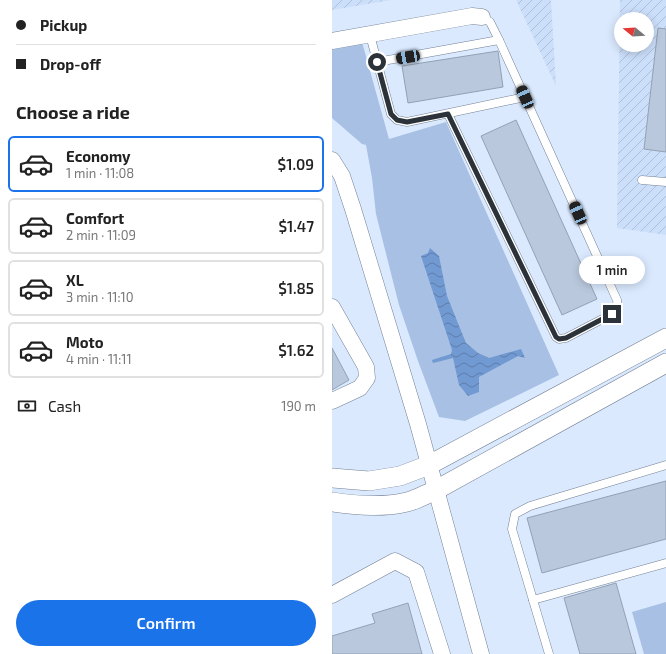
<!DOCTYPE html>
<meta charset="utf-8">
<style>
body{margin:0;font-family:"Exo 2",sans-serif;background:#f6f6f6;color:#222;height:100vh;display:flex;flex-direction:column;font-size:15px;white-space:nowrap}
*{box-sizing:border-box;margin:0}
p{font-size:13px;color:#767676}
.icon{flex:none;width:22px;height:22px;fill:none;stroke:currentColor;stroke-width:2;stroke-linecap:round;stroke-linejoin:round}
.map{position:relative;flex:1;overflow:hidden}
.details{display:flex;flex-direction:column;background:#fff;width:332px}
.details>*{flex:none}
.guide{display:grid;align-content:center;height:88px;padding:0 16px;background:#fff}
.needle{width:26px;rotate:288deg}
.fabs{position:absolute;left:282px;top:12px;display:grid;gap:8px}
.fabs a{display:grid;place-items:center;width:40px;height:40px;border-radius:50%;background:#fff;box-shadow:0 2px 10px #0003;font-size:20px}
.end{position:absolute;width:18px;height:18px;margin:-9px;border:5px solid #2c323a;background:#fff;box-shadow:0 0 0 2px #fff}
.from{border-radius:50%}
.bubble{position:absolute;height:28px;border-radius:14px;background:#fff;box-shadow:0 2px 10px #0003;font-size:13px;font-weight:600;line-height:28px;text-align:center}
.car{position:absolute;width:12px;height:24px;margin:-12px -6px;border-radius:5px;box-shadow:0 0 3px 1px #0007;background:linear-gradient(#222 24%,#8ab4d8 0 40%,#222 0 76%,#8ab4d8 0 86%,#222 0)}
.guide b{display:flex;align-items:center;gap:14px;height:38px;font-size:15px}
.guide b+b{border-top:1px solid #e0e0e0}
.guide i{width:10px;height:10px;background:#222}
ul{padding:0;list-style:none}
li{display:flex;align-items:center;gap:12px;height:56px;margin:0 8px 6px;padding:0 8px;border:2px solid #e0e0e0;border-radius:6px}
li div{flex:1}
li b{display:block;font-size:15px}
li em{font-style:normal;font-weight:600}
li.active{border-color:#1a73e8}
li>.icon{width:36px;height:36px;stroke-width:1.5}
h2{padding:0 16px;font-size:18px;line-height:48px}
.pay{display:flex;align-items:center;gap:10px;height:44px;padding:0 16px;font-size:15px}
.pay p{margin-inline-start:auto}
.cta{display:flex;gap:8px;margin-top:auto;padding:8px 16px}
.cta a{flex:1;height:46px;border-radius:24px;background:#1a73e8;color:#fff;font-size:16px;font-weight:600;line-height:46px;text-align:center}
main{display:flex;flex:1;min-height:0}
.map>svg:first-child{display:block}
</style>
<main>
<section class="details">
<div class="guide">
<b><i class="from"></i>Pickup</b>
<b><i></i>Drop-off</b>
</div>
<h2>Choose a ride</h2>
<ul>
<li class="active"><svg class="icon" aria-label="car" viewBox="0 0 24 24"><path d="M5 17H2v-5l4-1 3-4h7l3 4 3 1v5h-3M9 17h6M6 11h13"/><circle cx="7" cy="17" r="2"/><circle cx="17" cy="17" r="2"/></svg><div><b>Economy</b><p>1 min · 11:08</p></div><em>$1.09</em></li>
<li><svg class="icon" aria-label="car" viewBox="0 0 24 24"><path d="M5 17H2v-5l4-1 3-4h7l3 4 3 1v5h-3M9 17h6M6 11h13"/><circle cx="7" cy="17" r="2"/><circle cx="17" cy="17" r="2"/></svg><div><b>Comfort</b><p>2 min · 11:09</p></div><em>$1.47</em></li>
<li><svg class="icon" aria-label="car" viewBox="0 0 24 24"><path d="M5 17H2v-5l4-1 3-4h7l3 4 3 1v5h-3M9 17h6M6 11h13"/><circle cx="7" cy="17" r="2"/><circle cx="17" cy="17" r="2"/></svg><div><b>XL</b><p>3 min · 11:10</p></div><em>$1.85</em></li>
<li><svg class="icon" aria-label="car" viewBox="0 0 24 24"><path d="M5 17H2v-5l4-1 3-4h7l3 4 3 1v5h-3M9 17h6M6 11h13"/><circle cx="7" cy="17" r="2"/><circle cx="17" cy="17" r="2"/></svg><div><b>Moto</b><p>4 min · 11:11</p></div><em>$1.62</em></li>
</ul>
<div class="pay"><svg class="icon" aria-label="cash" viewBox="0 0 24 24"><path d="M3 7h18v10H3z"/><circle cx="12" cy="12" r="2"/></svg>Cash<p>190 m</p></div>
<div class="cta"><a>Confirm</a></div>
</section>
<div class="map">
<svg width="334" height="654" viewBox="0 0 334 654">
<defs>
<pattern id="industrial-furrows" width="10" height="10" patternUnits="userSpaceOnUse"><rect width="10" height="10" fill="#cbdefa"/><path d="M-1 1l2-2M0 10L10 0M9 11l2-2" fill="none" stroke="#aebfd7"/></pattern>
<pattern id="water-waves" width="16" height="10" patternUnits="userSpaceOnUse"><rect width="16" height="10" fill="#7199d2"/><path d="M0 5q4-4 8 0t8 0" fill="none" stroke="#5d7dab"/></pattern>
</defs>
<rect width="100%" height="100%" fill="#dae9fe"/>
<g fill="url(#industrial-furrows)" fill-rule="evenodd">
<path d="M0,0h59l-59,10z"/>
<path d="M184,0h35l5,86z"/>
<path d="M288,0h46v235l-49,-7zM289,19h26v26h-26z"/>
</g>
<g fill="#a7c0e4">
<path d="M30,42l27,97 57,-17 113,253 -94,46 -26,-4 -21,-56 -19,-56 -23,-91 -4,-36 -6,-33 -4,-1 -30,-26v-69z"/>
<path d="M334,602v52h-22l-12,-42z"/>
</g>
<path fill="url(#water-waves)" d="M98,248l9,8 8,40 19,47 12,10 11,5 32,-9 4,9 -7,-2 -39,21v15l-11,4 -9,-11 -6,-27 -20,5 -1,-3 19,-6 1,-4 -31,-94 7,-3z"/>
<g fill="#bac8dd" stroke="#93a1b4">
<path d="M326,28l8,1v123l-22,-3z"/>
<path d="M166,51l5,36 -95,16 -6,-37z"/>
<path d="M184,120l81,179 -35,16 -81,-179z"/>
<path d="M0,348l17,32 -17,10z"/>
<path d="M334,481v58l-124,34 -15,-55z"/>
<path d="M284,583l20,71h-56l-16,-56z"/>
<path d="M76,603l14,51h-90v-18l43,-13 -3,-9z"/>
</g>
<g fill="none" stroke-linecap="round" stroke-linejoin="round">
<g stroke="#748194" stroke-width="9">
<g id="service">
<path d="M38,35l21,79 6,6 10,2 118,-25"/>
<path d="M45,62l122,-22"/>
<path d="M116,114l108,223 3,2 7,-1 46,-24 6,-5 -1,-9 -118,-260 -9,-18 -8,-5"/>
<path d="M310,180l24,2"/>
<path d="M201,600l133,-37"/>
<path d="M217,654l-37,-125 3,-15 15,-8 136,-41"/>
</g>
</g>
<g stroke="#748194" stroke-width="17">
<g id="minor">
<path d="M0,41l140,-25 10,1"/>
<path d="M0,160l10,16 11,33 65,215 63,230"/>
<path d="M0,307l34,60 1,11 -7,10 -28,13"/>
<path d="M0,595l63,-34 21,11 26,82"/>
</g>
</g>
<g stroke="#748194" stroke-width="20">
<g id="tertiary">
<path d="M0,478l37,3 31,-5 29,-11 237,-127"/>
<path d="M0,502c25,4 50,6 75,0 9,-2 19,-8 29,-12l230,-127"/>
</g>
</g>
<use href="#service" stroke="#fff" stroke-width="8"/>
<use href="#minor" stroke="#fff" stroke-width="16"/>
<use href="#tertiary" stroke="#fff" stroke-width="19"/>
</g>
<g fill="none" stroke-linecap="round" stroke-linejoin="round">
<path stroke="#2c323a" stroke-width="5" d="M45,62l14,52 6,6 10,2 41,-8 108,223 3,2 7,-1 46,-24"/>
</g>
</svg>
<div class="fabs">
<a><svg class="needle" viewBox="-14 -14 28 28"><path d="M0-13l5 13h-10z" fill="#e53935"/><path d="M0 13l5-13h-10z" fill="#767676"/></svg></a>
</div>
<i class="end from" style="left:45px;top:62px"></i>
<i class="end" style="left:280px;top:314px"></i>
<div class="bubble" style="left:247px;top:256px;width:66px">1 min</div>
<i class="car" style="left:76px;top:57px;rotate:260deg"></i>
<i class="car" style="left:193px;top:97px;rotate:336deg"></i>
<i class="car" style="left:246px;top:213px;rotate:336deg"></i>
</div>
</main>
